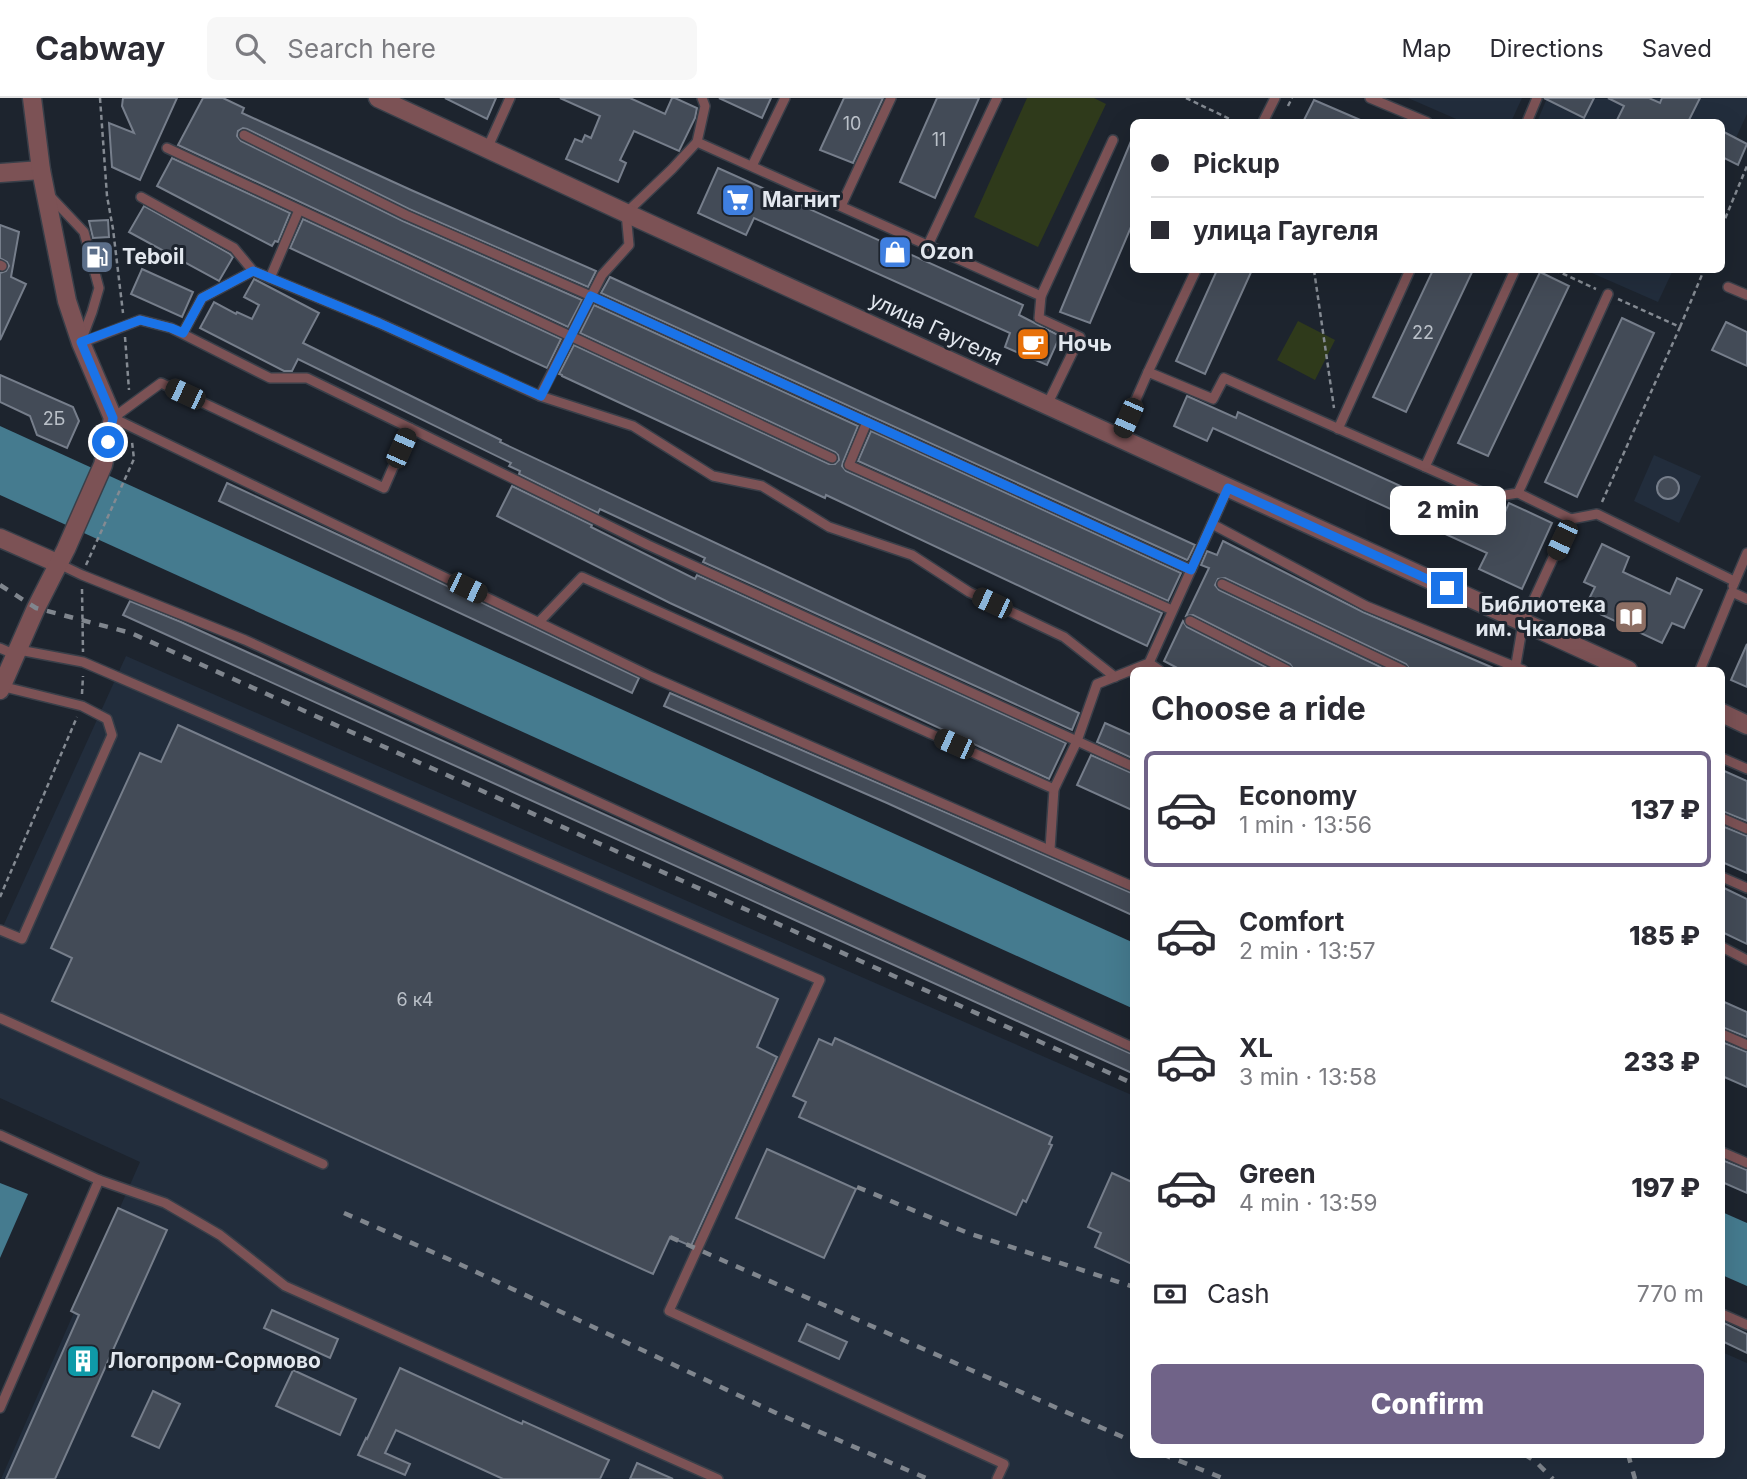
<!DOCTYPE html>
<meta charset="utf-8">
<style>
body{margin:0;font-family:Inter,sans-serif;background:#f7f7f7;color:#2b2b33;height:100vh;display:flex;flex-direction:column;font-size:26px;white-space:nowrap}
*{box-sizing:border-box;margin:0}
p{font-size:23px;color:#7c7c81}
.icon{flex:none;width:38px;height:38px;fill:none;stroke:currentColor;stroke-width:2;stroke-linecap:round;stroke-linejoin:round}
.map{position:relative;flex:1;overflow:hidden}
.drawer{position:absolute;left:1130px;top:569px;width:595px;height:791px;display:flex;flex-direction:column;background:#fff;border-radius:10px;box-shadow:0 7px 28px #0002}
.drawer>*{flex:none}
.banner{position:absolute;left:1130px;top:21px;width:595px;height:154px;border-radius:10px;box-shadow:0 7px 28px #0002;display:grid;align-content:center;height:154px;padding:0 21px;background:#fff}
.end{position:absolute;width:32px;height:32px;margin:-16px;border:9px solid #1a73e8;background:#fff;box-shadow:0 0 0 4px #fff}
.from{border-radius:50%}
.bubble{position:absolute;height:49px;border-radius:10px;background:#fff;box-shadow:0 7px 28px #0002;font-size:23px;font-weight:800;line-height:49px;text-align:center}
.car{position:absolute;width:21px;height:42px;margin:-21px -10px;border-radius:9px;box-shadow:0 0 5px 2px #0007;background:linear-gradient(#222 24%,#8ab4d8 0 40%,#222 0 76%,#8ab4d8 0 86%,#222 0)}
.banner b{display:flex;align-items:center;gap:24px;height:66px;font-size:26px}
.banner b+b{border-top:2px solid #e1e1e2}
.banner i{width:18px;height:18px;background:#2b2b33}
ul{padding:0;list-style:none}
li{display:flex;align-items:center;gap:21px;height:116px;margin:0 14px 10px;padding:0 7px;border:4px solid transparent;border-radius:10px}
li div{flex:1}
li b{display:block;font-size:26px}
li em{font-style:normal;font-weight:800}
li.selected{border-color:#706388}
li>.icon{width:63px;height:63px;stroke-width:1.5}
h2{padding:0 21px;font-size:32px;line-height:84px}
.pay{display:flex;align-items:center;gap:18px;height:77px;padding:0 21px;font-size:26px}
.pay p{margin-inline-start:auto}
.primary-button{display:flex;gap:14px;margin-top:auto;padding:14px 21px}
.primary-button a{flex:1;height:80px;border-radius:10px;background:#706388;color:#fff;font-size:28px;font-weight:800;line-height:80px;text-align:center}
header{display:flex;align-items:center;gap:42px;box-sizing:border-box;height:98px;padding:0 35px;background:#fff;border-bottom:2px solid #e1e1e2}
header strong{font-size:33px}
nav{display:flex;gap:38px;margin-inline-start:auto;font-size:24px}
.search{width:490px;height:63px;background:#f7f7f7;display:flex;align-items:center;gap:18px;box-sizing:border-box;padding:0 24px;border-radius:10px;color:#7c7c81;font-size:26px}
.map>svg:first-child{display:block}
</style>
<header>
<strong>Cabway</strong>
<div class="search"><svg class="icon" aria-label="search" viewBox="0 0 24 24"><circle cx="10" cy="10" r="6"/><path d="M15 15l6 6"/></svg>Search here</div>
<nav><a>Map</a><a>Directions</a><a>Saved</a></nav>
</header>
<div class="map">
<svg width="1747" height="1381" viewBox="0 0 1747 1381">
<rect width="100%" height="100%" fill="#1d242e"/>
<g fill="#222d3c">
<path d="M1408,0h114l-11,24h-48z"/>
<path d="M1547,0h200v16l-25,54v-46h-185z"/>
<path d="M1585,172h88l-15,32z"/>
<path d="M1654,357l47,21 -22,47 -45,-22z"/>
<path d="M126,558l1008,440v358h588v-102l25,11v116h-1746l139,-317 -140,-64v-165z"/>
</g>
<g fill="#2f3a1b">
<path d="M1027,0h67l12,6 -68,143 -64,-30z"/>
<path d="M1298,223l37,19 -20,40 -38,-20z"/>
</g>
<g fill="#457b8f">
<path d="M0,328l1134,517v66l-1134,-514z"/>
<path d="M0,1085l28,11 -28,64z"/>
<path d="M1722,1114l25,11v63l-25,-11z"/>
</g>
<g fill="#434b57" stroke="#767e8b" stroke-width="2">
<path d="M123,0h54l-37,82 -28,-13 -3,-44 25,10 -12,-27z"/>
<path d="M203,0h20l21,10 -2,5 169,77 185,81 -8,16 -179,-78 -162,-80 -4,-1 -5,3 -1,5 4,5 162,80 179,79 -14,27 -390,-182z"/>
<path d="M445,0h51l-9,21z"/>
<path d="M560,0h70l35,16 7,-16h3l22,10 -2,10 -16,33 -45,-20 -14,29 6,3 -8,19 -52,-23 9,-20 7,3 3,-7 6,3 9,-22z"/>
<path d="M719,0h52l-9,20z"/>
<path d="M844,0h39l-30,65 -33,-13z"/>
<path d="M937,0h42l-44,100 -35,-16z"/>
<path d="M1544,0h50l-10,20z"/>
<path d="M1608,0h41l11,5 2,-5h38l-12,24h-72l8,-16z"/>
<path d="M1314,2l51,22h-62z"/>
<path d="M1722,33l25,13 -9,21 -16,-8z"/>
<path d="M1134,36v86l-44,103 -30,-11z"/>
<path d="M172,60l118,55 -12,29 -3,-1 -3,5 -115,-60z"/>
<path d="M718,70l305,137 -4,10 41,21 -13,29 -42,-18 5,-14 -256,-115 -8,17 -48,-22z"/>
<path d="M144,108l86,48 3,3 -14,24 -90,-49z"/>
<path d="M303,121l258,120 -14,29 -257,-120z"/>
<path d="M108,122l1,17 -16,1 -4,-17z"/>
<path d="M0,127l19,7 -8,45 15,7 -26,56v-67l6,-2 3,-5 -2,-4 -7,-4z"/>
<path d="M142,171l51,23 -11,25 -51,-23z"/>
<path d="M1217,172h35l-47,104 -29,-13z"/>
<path d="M1433,172h40l-67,142 -33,-15z"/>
<path d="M1540,174l29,14 -81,170 -30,-13z"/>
<path d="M610,179l585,268 -7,14 -1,1 -586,-267z"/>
<path d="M254,181l65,34 -16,30 198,97 -1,2 579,271 -7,17 -369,-168 2,-4 -105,-49 -2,4 -79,-39 1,-3 -11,-5 2,-3 -213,-104 -6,12h-8l-84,-43 14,-26 22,12 1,-2 15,7 7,-14 -15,-8z"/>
<path d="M594,207l264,121 -15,36 -1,4 4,5 316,142 -15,33 -321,-151 -1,3 -263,-122v-1l-3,-1 15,-29 255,119h6l4,-4 -1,-5 -3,-3 -255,-119z"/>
<path d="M1622,220l32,15 -77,164 -32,-15z"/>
<path d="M1726,224l21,10v34l-35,-16z"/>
<path d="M0,277l73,32 6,14 -12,27 -30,-13 -7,-19 -30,-14z"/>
<path d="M1187,298l49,22 2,-6 259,118 12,-27 43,20 -30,66 -43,-20 8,-16 -274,-125 -6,13 -33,-15z"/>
<path d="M871,333l310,142 -13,28 -310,-140z"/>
<circle cx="1668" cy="390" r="11"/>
<path d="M227,385l187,87 225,108 -7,15 -413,-192z"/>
<path d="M512,388l80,39 -1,2 104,52 2,-4 369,168 -17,36 -379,-176 -173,-87z"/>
<path d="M1223,443l140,71 135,58h-88l-4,-6 -181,-86 -7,1 -3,6 4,5 168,80h-93l-4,-6 -97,-49 -7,1 23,-48 -8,-3 6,-14 10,4z"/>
<path d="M1602,446l27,13 -6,15 47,22 7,-16 25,12 -18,38 -12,-5 -10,20 -77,-36 10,-20 -11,-5z"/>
<path d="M130,503l51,21 953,433v19l-1011,-459z"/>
<path d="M1183,523l4,6 85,43h-91l-17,-9z"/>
<path d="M1747,546v43l-16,-7z"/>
<path d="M670,595l464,201v22l-247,-113 -223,-97z"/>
<path d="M1105,625l29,13v23l-37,-17z"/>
<path d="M178,627l600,274 -21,48 20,10 -86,189 -21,-9 -17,37 -601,-273 20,-43 -21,-10 89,-195 21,9z"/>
<path d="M1091,657l43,19v37l-57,-26z"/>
<path d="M1722,672l25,11v40l-25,-10z"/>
<path d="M1722,728l25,10v37l-25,-11z"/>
<path d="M1722,789l25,12v45l-25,-12z"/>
<path d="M1722,903l25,11v25l-25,-10z"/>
<path d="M835,940l217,99 -3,7 3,1 -26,57 -3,-2 -7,15 -217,-98 7,-15 -13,-6 26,-57 13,6z"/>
<path d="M1722,944l25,10v35l-25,-11z"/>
<path d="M767,1051l89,40 -32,69 -88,-40z"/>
<path d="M1722,1062l25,10v23l-25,-11z"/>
<path d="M1112,1075l22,10v82l-39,-18 6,-14 -13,-6z"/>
<path d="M118,1110l49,22 -112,249h-49l73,-164 -8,-4z"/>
<path d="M272,1212l66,29 -8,19 -66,-30z"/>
<path d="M1722,1224l25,12v19l-25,-12z"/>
<path d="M807,1226l40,18 -8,17 -40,-18z"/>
<path d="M400,1270l122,56 1,-3 86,39 -9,19h-97l-107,-49 -11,23 25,11 -5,11 -47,-20 8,-17 1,1z"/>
<path d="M293,1272l63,29 -16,36 -64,-29z"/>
<path d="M153,1293l27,13 -21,44 -27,-12z"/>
<path d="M637,1365l36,16h-43z"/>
</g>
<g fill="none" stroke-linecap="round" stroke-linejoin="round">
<g stroke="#393f49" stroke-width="12">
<g id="service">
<path d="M702,0l3,8 -8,36 -25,27 -46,44 3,32 -27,30 -62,121 93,30 80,50 49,10 67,41 83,28 57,37 95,45 51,40"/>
<path d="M1370,0l57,24"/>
<path d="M1263,24l12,-24"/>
<path d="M1527,24l10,-24"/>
<path d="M244,37l162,80 185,81 600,274"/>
<path d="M697,44l344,154 -2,22 41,19 -33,68"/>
<path d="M167,50l665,310"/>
<path d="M487,51l23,-51"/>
<path d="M752,68l33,-68"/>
<path d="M49,97l35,37 15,56 -7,24 -11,29"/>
<path d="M141,99l93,51 19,23"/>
<path d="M841,108l50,-108"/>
<path d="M928,147l69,-147"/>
<path d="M0,167l2,1"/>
<path d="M270,180l29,-68"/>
<path d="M1728,189l19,8"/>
<path d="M1041,198l72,-156"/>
<path d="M183,235l19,-35 51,-27 126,52 161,73"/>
<path d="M81,245l59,-23 31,8 99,50h37l103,50 -26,60 -223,-105 -48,35 539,259 482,210"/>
<path d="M1148,274l48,-102"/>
<path d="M867,324l-18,43 323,145"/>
<path d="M410,330l238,117 486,222"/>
<path d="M1338,331l72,-159"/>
<path d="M1119,340l29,-66 65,27 11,-21 269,119 25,-4 53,26"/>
<path d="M1425,369l90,-197"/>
<path d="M1518,395l90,-199"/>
<path d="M1212,426l154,82 157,64"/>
<path d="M57,465l25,12 163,65 889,408"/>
<path d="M1222,486l181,86"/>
<path d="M1733,488l14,-33"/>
<path d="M1190,523l97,49"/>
<path d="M539,524l43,-45 472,212 -4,60"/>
<path d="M0,550l16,7"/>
<path d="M19,552l64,12 737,318 -151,331 335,153 -7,15"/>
<path d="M1149,565l10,7"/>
<path d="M1515,572l8,-47 48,-104 26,-5 137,67"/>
<path d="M1700,572l32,-78 15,7"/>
<path d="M1722,660l25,11"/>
<path d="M1054,691l23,-48 20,-57 52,-21 79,-175"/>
<path d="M1722,720l25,11"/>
<path d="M1722,779l25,11"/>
<path d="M0,832l22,9 90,-204 -5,-16 -25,-13 -81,-20"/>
<path d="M1722,849l25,13"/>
<path d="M0,920l323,146"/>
<path d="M1722,936l25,11"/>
<path d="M0,1037l99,45 -99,228"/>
<path d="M1722,1054l25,11"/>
<path d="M99,1082l66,23 55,32 65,51 433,193"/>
<path d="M1722,1216l25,11"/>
</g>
</g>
<g stroke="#393f49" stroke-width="21">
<g id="minor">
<path d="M378,0l248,115 1002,457"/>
<path d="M0,440l57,25"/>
<path d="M1722,615l25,12"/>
</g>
</g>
<g stroke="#393f49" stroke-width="21">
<g id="tertiary">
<path d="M0,75l41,-3"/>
<path d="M0,592l36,-82 30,-59 37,-84 10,-47 -32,-75 -14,-42 -26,-131 -9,-72"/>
</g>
</g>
<g stroke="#848a92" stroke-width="2.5" stroke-dasharray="5 3.5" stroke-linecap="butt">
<path d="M100,0l7,98 6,33 10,84"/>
<path d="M1186,0l50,24"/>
<path d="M1288,8l4,-8"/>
<path d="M1722,128l25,-60"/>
<path d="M1314,172l20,138"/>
<path d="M1555,172l41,19"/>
<path d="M1680,229l24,-57"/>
<path d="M125,239l4,53"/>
<path d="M1602,404l78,-175 -62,-28"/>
<path d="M86,467l48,-106 -2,-17"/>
<path d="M82,491l1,63"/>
<path d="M82,596l1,-18"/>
<path d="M0,799l77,-180"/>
</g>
<use href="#service" stroke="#7c5255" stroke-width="9"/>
<use href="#minor" stroke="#7c5255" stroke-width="18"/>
<use href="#tertiary" stroke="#7c5255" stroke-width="18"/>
<g stroke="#80868e" stroke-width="4.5" stroke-dasharray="9 9" stroke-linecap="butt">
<path d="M0,487l36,23 95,25 1003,451"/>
<path d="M857,1089l111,46 166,54"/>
<path d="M344,1115l111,49 319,150 154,67"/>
<path d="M670,1139l464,205"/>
<path d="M1162,1356l63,25"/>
<path d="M1524,1356l12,8 17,17"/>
<path d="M1628,1356l7,25"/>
</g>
</g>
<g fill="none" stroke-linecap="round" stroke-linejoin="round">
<path stroke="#1a73e8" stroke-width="9" d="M108,344l5,-24 -32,-76 59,-22 31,8 12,5 19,-35 51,-27 126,52 162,73 50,-100 600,274 37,-82 219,100"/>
</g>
<defs>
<g id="supermarket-square" transform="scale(1.75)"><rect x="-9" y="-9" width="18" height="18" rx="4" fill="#3f7fe0" stroke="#1d242e"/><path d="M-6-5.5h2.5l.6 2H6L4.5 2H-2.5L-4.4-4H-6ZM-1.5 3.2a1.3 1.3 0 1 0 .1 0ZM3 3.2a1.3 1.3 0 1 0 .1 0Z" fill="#fff"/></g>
<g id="shop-square" transform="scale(1.75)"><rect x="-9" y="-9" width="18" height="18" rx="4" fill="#3f7fe0" stroke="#1d242e"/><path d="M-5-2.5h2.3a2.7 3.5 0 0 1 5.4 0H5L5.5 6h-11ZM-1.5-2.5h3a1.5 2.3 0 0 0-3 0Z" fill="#fff"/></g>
<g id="fuel-square" transform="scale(1.75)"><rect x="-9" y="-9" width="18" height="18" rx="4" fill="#5c6f8a" stroke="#1d242e"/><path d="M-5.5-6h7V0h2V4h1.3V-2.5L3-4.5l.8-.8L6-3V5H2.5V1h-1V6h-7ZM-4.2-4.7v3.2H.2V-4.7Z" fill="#fff"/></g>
<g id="cafe-square" transform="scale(1.75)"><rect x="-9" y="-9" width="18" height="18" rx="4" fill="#e8710a" stroke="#1d242e"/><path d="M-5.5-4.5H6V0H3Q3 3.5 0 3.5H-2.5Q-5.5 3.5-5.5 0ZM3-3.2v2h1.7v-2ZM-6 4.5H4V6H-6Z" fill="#fff"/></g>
<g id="library-square" transform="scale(1.75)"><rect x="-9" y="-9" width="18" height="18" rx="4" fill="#8d6e63" stroke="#1d242e"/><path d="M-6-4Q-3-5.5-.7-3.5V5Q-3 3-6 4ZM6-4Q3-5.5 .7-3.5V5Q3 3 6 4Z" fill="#fff"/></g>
<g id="building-square" transform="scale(1.75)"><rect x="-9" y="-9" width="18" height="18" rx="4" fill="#0f9aa8" stroke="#1d242e"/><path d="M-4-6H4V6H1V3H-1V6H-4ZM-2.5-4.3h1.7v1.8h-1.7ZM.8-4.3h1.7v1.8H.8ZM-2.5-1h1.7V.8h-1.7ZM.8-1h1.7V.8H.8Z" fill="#fff"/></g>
</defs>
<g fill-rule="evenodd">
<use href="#supermarket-square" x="738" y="102"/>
<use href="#shop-square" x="895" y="154"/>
<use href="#fuel-square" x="97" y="159"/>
<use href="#cafe-square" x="1033" y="246"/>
<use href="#library-square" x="1631" y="519"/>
<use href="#building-square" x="83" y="1263"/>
</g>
<g text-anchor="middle" stroke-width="6" stroke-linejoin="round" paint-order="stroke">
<g font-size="18" fill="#bac0c8">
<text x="852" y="32">10</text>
<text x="939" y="48">11</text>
<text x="1423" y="241">22</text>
<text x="54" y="327">2Б</text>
<text x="415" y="908">6 к4</text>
</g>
<g font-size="21" font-weight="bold" fill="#e2e7ee" stroke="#1d242e" text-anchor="start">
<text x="762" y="109">Магнит</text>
<text x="920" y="161">Ozon</text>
<text x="122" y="166">Teboil</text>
<text x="1058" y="253">Ночь</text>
<text x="1606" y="514" text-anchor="end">Библиотека<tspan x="1606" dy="24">им. Чкалова</tspan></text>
<text x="108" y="1270">Логопром-Сормово</text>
</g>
<g font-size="21" fill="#e2e7ee" stroke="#1d242e">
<text transform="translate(936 231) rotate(25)" y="7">улица Гаугеля</text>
</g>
</g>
</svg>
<i class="end from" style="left:108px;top:344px"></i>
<i class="end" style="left:1447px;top:490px"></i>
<div class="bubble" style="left:1390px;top:388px;width:116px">2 min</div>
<i class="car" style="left:185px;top:296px;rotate:295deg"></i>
<i class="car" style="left:1128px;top:320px;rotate:204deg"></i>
<i class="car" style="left:401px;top:350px;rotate:24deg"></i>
<i class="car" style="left:1562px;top:442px;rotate:205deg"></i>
<i class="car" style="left:467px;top:490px;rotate:116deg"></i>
<i class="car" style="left:992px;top:505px;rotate:295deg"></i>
<i class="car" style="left:954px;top:646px;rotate:294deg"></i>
<div class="banner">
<b><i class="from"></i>Pickup</b>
<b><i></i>улица Гаугеля</b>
</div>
<section class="drawer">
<h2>Choose a ride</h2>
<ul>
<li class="selected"><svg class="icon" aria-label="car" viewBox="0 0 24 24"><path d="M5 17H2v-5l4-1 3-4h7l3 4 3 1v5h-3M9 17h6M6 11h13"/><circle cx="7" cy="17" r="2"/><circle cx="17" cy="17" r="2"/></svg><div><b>Economy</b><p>1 min · 13:56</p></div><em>137 ₽</em></li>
<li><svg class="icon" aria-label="car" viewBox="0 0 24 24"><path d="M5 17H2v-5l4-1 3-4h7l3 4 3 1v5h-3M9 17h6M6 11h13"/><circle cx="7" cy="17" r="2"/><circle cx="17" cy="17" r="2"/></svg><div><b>Comfort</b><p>2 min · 13:57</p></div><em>185 ₽</em></li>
<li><svg class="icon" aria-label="car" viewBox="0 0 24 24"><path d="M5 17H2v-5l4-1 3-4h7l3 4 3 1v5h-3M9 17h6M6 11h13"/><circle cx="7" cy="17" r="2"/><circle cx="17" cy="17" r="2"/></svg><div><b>XL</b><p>3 min · 13:58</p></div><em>233 ₽</em></li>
<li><svg class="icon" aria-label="car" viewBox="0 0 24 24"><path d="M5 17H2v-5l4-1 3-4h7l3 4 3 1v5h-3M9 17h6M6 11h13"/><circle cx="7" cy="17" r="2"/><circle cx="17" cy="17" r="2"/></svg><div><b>Green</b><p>4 min · 13:59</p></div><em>197 ₽</em></li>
</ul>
<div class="pay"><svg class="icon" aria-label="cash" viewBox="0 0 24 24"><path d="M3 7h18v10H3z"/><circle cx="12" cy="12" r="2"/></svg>Cash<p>770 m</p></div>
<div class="primary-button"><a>Confirm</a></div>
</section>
</div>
